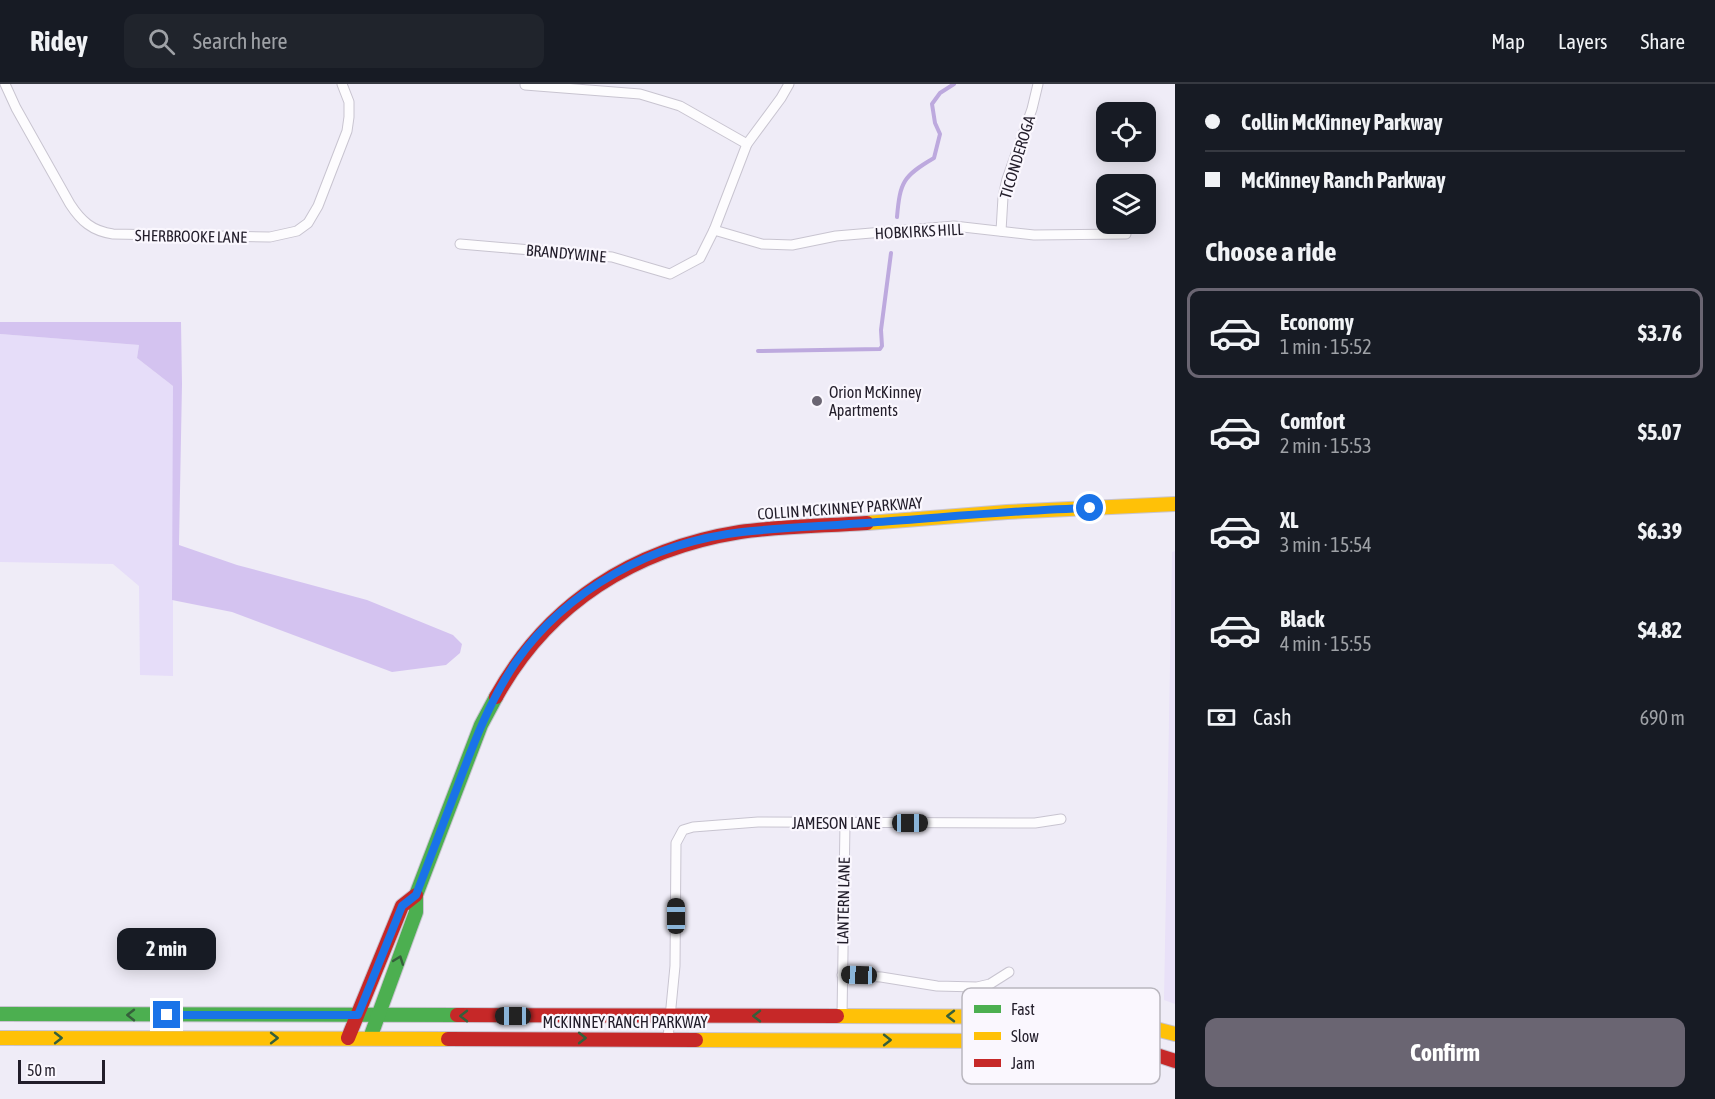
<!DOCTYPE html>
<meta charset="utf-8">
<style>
body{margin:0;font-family:"Asap Condensed",sans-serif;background:#20242c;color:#f1f3f6;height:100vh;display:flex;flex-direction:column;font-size:22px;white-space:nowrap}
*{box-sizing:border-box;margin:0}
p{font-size:20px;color:#9ea1a6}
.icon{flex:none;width:33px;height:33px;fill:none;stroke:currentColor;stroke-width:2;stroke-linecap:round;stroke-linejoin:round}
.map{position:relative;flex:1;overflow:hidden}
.drawer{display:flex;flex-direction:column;background:#171b24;width:540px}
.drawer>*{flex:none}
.top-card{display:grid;align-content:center;height:132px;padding:0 30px;background:#171b24}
.fabs{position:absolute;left:1096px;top:18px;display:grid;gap:12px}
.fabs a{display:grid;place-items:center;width:60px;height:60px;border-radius:12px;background:#171b24;box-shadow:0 3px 15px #0003;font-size:30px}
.scale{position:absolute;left:18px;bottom:15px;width:87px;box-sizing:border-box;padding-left:6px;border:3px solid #221d2a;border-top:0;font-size:16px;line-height:21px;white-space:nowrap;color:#221d2a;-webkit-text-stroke:4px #faf7fe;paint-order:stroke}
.end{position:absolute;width:27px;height:27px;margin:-14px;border:8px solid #1a73e8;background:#fff;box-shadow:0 0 0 3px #fff}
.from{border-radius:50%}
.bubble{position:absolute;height:42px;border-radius:12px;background:#171b24;box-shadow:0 3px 15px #0003;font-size:20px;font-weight:700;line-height:42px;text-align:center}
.car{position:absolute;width:18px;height:36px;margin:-18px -9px;border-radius:8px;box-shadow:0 0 4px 2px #0007;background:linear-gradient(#222 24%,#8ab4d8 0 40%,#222 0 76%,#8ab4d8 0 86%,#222 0)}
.top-card b{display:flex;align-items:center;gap:21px;height:57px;font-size:22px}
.top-card b+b{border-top:2px solid #363941}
.top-card i{width:15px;height:15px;background:#f1f3f6}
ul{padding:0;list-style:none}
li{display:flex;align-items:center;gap:18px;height:90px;margin:0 12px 9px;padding:0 18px;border:3px solid transparent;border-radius:12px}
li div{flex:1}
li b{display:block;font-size:22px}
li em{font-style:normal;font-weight:700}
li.on{border-color:#6a6572}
li>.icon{width:54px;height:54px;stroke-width:1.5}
h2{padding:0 30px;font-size:27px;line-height:72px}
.pay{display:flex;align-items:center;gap:15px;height:66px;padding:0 30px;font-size:22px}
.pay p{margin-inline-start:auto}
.primary-button{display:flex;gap:12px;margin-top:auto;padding:12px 30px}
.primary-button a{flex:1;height:69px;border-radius:12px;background:#6a6572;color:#fff;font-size:24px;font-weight:700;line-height:69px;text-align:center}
header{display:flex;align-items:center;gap:36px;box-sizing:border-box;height:84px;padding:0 30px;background:#171b24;border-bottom:2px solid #363941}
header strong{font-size:28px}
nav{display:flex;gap:33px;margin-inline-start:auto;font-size:21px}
.search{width:420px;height:54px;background:#20242c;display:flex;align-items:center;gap:15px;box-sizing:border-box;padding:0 21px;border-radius:12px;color:#9ea1a6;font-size:22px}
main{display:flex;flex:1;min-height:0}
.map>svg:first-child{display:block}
</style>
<header>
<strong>Ridey</strong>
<div class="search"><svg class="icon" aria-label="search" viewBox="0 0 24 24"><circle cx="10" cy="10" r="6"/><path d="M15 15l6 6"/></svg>Search here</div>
<nav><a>Map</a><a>Layers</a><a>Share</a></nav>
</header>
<main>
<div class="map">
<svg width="1175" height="1015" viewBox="0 0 1175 1015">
<rect width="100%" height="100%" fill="#efecf7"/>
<path fill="#e9e1f8" d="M1175,467v453l-11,-4 8,-448z"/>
<path fill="#e6ddf9" d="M0,250l139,11 -2,13 36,28v290l-33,-1 -1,-89 -26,-22 -113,-2z"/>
<path fill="#d4c3f0" d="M0,238h181l1,62 -3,161 58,20 130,35 86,35 9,9 -2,9 -14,12 -54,7 -160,-60 -60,-12 1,-214 -36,-28 2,-13 -139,-11z"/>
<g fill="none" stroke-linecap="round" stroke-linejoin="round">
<g stroke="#bda9de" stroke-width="4">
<path d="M897,133c3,-35 6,-41 37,-59l6,-24 -5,-11 -3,-19 8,-11 14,-9"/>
<path d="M758,267l122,-2 2,-3 -1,-16 10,-77"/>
</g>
<g stroke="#c8c4d0" stroke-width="11">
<g id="street">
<path d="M5,0l11,24 54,96c11,17 22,27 43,30l157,3 27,-6 11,-8 10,-17 29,-75 2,-14v-15l-7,-18"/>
<path d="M525,1l115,9 40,12 67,38"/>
<path d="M714,146l48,14 30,1 44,-9 118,-10 80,9 92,-1"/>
<path d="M1001,147l2,-34 4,-18 25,-70 6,-25"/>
<path d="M460,160l152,13 58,17 30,-16 14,-28 33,-86 34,-46 8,-14"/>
<path d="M842,891l39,2 56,9 40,1 13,-3 19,-12"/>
<path d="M842,932l3,-193"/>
<path d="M668,954l7,-72 1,-123 7,-13 10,-3 65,-5 277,1 26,-4"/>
</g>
</g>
<g stroke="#c8c4d0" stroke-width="16">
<g id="fast">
<path d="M0,930l457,1"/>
<path d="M370,954l46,-126v-17l65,-170 15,-28"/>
</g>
</g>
<g stroke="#c8c4d0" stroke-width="16">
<g id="slow">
<path d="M867,439l140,-11 168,-8"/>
<path d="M837,932l238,1 42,2 58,15"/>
<path d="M0,954l448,1"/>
<path d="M696,956l339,1"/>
</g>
</g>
<g stroke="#c8c4d0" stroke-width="16">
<g id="jam">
<path d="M496,613c52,-94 138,-148 244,-165 41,-6 85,-6 127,-9"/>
<path d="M457,931l380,1"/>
<path d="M1112,953l17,1 20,-12"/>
<path d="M348,954l54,-132 14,-11"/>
<path d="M448,955l248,1"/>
<path d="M1035,957c48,0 94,3 140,20"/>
</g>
</g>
<use href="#street" stroke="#fdfcfe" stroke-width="9"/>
<use href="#fast" stroke="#4caf50" stroke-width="14"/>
<use href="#slow" stroke="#ffc107" stroke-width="14"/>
<use href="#jam" stroke="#c62828" stroke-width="14"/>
</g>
<defs><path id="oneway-chevron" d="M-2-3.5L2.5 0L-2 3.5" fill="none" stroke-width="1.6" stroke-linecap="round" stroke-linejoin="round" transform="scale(1.5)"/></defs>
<g stroke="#355f3b">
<use href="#oneway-chevron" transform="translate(399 876) rotate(-70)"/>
<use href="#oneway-chevron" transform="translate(131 931) rotate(-180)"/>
<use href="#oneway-chevron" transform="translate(464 932) rotate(-180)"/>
<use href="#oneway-chevron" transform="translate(757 932) rotate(180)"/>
<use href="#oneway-chevron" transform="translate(951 932) rotate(-180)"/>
<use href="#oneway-chevron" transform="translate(58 954)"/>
<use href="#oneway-chevron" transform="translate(274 954)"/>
<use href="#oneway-chevron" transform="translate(582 954)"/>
<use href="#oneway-chevron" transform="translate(887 956)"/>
</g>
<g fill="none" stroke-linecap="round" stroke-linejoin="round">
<path stroke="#1a73e8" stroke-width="8" d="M167,931h191l44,-109 14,-11c14,-37 28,-74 42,-110 16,-43 32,-85 58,-123 51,-73 138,-120 226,-130 45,-5 90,-6 135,-10 71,-5 142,-12 213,-14"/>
</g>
<circle fill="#6a6572" stroke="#faf7fe" stroke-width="2" cx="817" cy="317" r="6"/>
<g text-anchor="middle" stroke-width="4.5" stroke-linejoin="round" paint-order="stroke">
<g font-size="16" fill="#221d2a" stroke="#faf7fe">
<text transform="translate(1017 73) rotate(-73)" y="6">TICONDEROGA</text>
<text transform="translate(919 147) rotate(-3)" y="6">HOBKIRKS HILL</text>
<text transform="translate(191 152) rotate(1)" y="6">SHERBROOKE LANE</text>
<text transform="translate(566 169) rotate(5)" y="6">BRANDYWINE</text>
<text transform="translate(840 424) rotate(-4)" y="6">COLLIN MCKINNEY PARKWAY</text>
<text x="836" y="745">JAMESON LANE</text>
<text transform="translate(843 817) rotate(-89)" y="6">LANTERN LANE</text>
<text x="625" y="944">MCKINNEY RANCH PARKWAY</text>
</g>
<g font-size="16" fill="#221d2a" stroke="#faf7fe" text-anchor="start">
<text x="829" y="314">Orion McKinney<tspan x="829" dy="18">Apartments</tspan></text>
</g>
</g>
<rect x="962" y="904" width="198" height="96" rx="9" fill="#faf7fe" stroke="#b9b6be" stroke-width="1.5"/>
<rect x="974" y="921" width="27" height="8" fill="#4caf50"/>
<rect x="974" y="948" width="27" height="8" fill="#ffc107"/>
<rect x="974" y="975" width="27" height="8" fill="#c62828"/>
<g font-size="16" fill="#221d2a">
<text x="1011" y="931">Fast</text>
<text x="1011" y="958">Slow</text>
<text x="1011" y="985">Jam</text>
</g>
</svg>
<div class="fabs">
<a><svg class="icon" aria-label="locate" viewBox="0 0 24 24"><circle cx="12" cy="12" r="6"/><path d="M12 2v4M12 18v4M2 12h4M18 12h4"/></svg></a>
<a><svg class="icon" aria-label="layers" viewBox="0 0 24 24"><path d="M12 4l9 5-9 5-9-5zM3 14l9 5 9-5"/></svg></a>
</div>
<div class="scale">50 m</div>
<i class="end from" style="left:1090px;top:424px"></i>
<i class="end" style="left:167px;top:931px"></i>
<div class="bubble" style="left:117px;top:844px;width:99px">2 min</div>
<i class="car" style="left:910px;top:739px;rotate:90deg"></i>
<i class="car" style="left:676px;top:832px;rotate:0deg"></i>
<i class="car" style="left:859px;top:891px;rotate:272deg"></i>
<i class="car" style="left:513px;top:932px;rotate:270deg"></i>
</div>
<section class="drawer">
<div class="top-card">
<b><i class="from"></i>Collin McKinney Parkway</b>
<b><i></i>McKinney Ranch Parkway</b>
</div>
<h2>Choose a ride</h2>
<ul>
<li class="on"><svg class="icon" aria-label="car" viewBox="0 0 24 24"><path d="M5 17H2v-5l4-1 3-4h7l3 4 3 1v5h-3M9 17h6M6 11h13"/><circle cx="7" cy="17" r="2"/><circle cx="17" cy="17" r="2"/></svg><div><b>Economy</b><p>1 min · 15:52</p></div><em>$3.76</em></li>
<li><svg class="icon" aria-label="car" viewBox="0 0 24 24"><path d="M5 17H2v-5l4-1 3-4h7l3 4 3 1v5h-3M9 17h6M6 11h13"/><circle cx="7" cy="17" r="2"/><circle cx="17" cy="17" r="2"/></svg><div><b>Comfort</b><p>2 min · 15:53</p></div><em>$5.07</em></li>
<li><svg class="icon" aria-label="car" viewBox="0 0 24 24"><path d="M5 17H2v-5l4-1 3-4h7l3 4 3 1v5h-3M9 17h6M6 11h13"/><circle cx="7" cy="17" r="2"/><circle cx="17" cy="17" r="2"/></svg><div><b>XL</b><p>3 min · 15:54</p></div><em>$6.39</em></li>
<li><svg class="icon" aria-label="car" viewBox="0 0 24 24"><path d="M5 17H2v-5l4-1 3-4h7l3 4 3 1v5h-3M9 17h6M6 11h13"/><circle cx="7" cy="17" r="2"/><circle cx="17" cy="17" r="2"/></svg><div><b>Black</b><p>4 min · 15:55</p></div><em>$4.82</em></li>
</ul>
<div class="pay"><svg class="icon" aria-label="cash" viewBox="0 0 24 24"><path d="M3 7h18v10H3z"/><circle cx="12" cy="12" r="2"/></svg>Cash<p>690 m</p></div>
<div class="primary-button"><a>Confirm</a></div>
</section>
</main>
